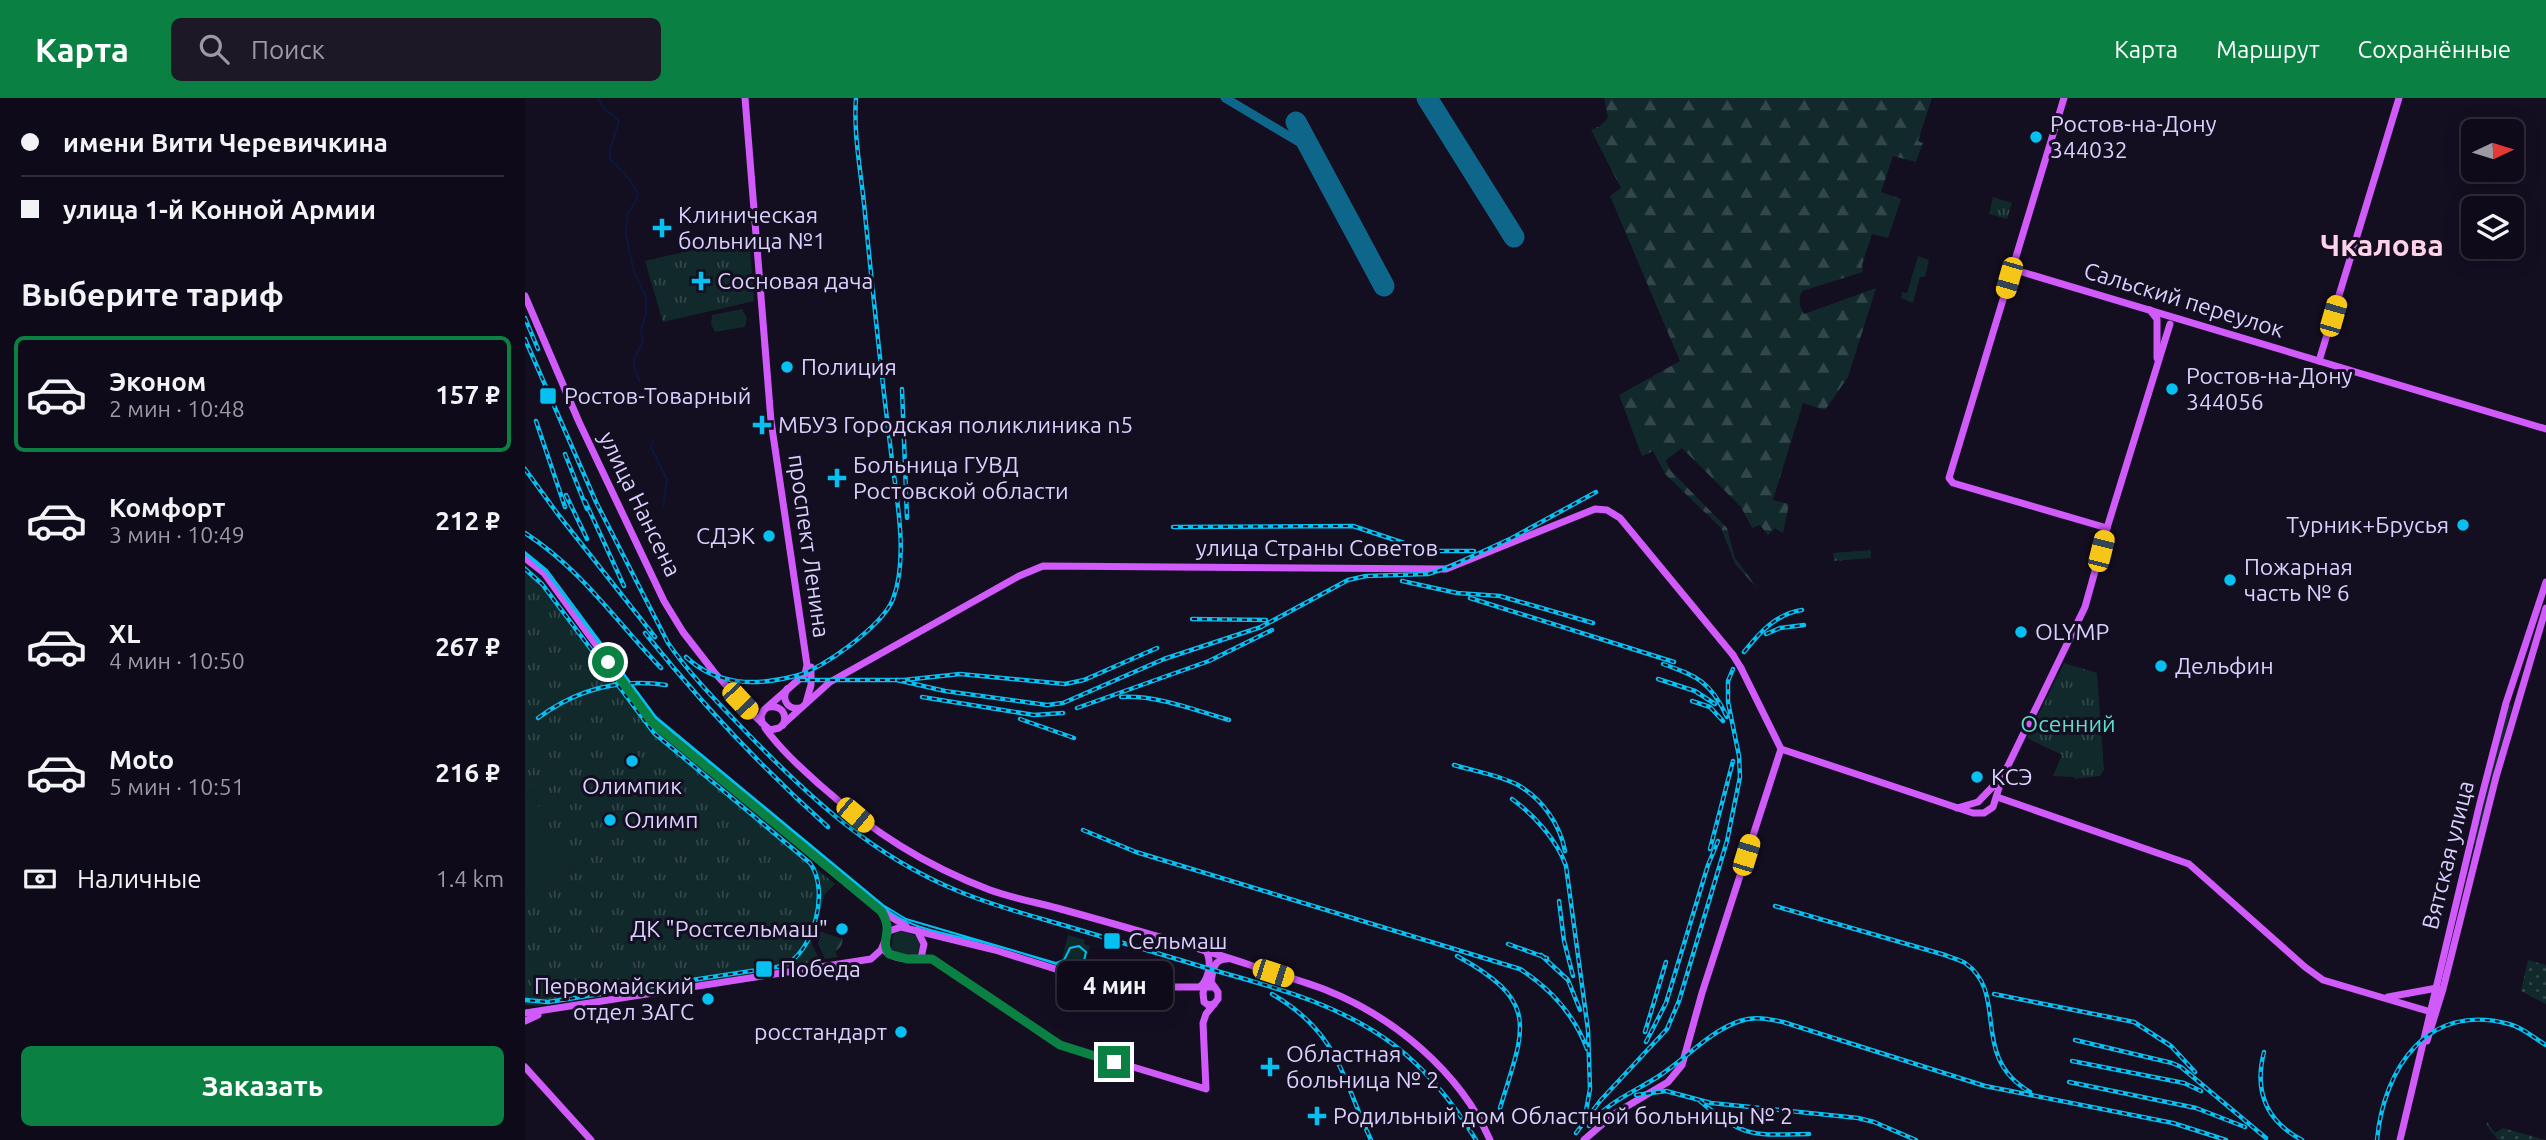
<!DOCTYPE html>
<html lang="ru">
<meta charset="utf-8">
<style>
body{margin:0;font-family:Ubuntu,sans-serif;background:#1d1826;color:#f1f3f6;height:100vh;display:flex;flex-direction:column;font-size:26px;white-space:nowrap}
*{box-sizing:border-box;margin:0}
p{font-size:23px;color:#9b9aa2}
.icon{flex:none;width:38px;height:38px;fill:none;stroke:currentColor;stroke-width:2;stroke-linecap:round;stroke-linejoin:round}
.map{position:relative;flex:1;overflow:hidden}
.details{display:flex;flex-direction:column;background:#0f0a19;width:525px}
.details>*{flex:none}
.top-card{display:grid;align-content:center;height:154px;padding:0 21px;background:#0f0a19}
.needle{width:46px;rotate:86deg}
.buttons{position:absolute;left:1936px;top:21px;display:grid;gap:14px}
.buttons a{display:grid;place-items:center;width:63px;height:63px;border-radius:10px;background:#0f0a19;box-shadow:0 4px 18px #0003,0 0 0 2px #2f2b38;font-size:35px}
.end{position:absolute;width:32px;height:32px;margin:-16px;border:9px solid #0b8043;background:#fff;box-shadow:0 0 0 4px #fff}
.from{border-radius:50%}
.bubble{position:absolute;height:49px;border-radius:10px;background:#0f0a19;box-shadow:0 4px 18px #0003,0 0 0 2px #2f2b38;font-size:23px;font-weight:600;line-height:49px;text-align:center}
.car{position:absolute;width:21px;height:42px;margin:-21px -10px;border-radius:9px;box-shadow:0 0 5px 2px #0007;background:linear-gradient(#f5c518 24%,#345 0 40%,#f5c518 0 76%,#345 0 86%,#f5c518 0)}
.top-card b{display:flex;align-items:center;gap:24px;height:66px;font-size:26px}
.top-card b+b{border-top:2px solid #2f2b38}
.top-card i{width:18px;height:18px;background:#f1f3f6}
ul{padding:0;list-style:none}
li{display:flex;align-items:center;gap:21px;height:116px;margin:0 14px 10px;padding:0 7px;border:4px solid transparent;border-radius:10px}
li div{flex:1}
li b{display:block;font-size:26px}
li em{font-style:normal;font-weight:600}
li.on{border-color:#0b8043}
li>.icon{width:63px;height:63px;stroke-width:1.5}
h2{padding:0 21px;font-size:32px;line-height:84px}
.pay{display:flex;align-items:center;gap:18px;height:77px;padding:0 21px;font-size:26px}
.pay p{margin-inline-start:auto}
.button{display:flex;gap:14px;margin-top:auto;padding:14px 21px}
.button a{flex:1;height:80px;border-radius:10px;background:#0b8043;color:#fff;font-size:28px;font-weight:600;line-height:80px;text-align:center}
header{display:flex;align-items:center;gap:42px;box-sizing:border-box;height:98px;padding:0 35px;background:#0b8043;color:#fff}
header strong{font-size:33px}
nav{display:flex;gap:38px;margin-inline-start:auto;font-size:24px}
.search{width:490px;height:63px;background:#1d1826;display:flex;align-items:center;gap:18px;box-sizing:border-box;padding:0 24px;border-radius:10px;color:#9b9aa2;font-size:26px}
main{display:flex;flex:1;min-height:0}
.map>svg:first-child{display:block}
</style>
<header>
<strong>Карта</strong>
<div class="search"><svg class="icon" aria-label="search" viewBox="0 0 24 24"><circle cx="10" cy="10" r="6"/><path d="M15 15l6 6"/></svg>Поиск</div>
<nav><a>Карта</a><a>Маршрут</a><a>Сохранённые</a></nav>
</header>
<main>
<section class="details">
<div class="top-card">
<b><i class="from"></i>имени Вити Черевичкина</b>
<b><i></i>улица 1-й Конной Армии</b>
</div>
<h2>Выберите тариф</h2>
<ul>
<li class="on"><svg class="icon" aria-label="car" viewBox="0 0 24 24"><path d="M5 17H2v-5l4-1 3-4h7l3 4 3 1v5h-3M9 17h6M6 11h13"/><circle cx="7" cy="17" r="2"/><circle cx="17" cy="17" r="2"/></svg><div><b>Эконом</b><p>2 мин · 10:48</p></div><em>157 ₽</em></li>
<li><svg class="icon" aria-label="car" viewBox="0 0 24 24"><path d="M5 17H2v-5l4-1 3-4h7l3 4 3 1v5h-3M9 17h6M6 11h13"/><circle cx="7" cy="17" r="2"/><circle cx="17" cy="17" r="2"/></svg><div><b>Комфорт</b><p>3 мин · 10:49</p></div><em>212 ₽</em></li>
<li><svg class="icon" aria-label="car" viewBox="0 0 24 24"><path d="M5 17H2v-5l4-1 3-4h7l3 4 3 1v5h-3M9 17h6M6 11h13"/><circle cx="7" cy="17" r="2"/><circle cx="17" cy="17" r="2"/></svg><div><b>XL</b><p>4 мин · 10:50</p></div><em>267 ₽</em></li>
<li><svg class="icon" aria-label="car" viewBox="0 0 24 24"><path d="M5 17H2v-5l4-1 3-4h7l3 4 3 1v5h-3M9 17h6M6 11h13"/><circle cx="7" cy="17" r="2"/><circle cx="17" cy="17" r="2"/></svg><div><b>Moto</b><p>5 мин · 10:51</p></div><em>216 ₽</em></li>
</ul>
<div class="pay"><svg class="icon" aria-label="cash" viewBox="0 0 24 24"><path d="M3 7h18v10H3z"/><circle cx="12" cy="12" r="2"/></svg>Наличные<p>1.4 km</p></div>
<div class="button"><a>Заказать</a></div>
</section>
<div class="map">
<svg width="2021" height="1042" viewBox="0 0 2021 1042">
<defs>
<pattern id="forest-firs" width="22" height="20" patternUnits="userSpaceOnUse" patternTransform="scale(1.75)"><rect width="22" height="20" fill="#11292b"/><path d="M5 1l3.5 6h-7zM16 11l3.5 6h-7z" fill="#33474b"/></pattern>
<pattern id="park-tufts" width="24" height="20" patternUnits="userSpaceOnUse" patternTransform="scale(1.75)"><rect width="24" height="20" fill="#11292b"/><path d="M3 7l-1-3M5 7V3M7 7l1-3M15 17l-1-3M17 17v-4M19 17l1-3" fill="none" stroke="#33474b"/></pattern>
<pattern id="garden-dots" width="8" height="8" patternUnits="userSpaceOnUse" patternTransform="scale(1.75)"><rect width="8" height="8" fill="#11292b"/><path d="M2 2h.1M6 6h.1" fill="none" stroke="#33474b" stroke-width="1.8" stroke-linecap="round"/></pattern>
</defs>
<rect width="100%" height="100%" fill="#140e21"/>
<g fill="#11292b">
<path d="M1393,158l11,4 -4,17h-5l-7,26 -12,-5 1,-6 5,1z"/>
<path d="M217,211l5,9 -2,9 -30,5 -4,-8 1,-9z"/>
<path d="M1983,607l4,1 -36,138 -4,-1z"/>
<path d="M7,692l30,68 12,10 -49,28v-102z"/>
<path d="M375,832l17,6 4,6 -4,12 -8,2 -18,-6 2,-15z"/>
<path d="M543,837l17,5 -1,4 6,2 -8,28 -22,-7z"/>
</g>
<g fill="url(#forest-firs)">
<path d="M1079,0h328l-14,43 5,2 -7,19 -23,-6 -12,36 20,7 -13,39 -16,-4 -10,31 1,7 -61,19c-4,9 -3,15 2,23l72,-26 -28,89 -23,33 -22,-7 -30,97 16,4 -6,29 -8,-5 -7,7 -8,-10 -8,3 -11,-21 -59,-59 -16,12 4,10 57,58 8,30 23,31 -23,-25 -14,-36 -56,-54 -12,-23 -11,5 -23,-61 61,-34 -70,-165 11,-8 -30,-58 9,-4 8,-8z"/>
<path d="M296,834l22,7 -2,7 -6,6 3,5 -13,2 -7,-15z"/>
</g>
<g fill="url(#park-tufts)">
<path d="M1468,99l19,6 -5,16 -18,-5z"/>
<path d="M224,139l5,64 -91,21 -18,-61z"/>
<path d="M1346,452v8l-37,3 -1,-8z"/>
<path d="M0,466l18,19 100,136 14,15 178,150 -10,10 -14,49 9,17 -42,10 -239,36 -14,-1v-109l49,-28 -13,-11 -29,-67 -7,4z"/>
<path d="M1539,565l33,10 7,97 -4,6 -26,3v-2l-21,-1 9,-21 -35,-17z"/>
</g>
<g fill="url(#garden-dots)">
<path d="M2003,862l18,5v39l-25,-13z"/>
<path d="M1962,1024l8,11 8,-5 43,12h-48l-12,-15z"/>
</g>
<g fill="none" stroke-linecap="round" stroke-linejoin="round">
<g stroke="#0b183e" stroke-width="2">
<path d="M73,0l5,9 16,14 -9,28v10l20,21 8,13 -1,6 -10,16 -1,20 8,37 12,25v17l-5,18 2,9 -9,18v9l6,14"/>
<path d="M128,344l-2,5 16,33 -4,26"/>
</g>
<path stroke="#0e678a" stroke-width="9" d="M700,0l84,50"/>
<g stroke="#0e678a" stroke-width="21">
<path d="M902,0l87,139"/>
<path d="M771,24l88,164"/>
</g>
<g stroke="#d05afa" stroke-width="7">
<path d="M220,0l26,323 36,244 -2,9 -41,36 -3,6 1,7"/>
<path d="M1539,0l-115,380 4,5 154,45"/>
<path d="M1487,171l534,160"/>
<path d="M0,198l54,126 85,179 19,31 31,40 36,40 20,18 9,-2 51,-46 189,-106 24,-10 403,3 149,-60 12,1 13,8 113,137"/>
<path d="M1625,212l7,9v39"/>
<path d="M1794,263l80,-263"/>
<path d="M0,460l19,15 108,149 229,189 25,15"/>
<path d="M1216,570l40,81"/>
<path d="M262,591c-6,11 1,21 13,19"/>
<path d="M281,605l5,-18v-18"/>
<path d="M244,609c12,-2 19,7 14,18"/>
<path d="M240,630c16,22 35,39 55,57 53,47 104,80 170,105 22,8 45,12 67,18 65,18 130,36 193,57 25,9 51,15 76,25 68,27 134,82 164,150"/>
<path d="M1256,651l192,64h11l9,-6 9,-29 83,-171 22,-79 63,-204"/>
<path d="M1472,699l192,67 116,103 18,13 108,32"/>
<path d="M1432,710l21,-6 23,-24"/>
<path d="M392,832l7,14 -3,14"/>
<path d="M360,846l1,8c14,11 30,4 46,7l128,86 146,44 -3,-66 3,-9 12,-15v-7l-7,-10c2,-11 2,-23 16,-23"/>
<path d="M680,886l-2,9 1,9 4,3 6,-1"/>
<path d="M676,888c8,-8 11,-25 5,-35"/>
<path d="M1863,899l49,-9"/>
<path d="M0,915l346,-54 10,-9 8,-19 12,-4 94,23 118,37h100"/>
<path d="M0,923l13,-6"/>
<path d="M1902,943l16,-52 53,-212 50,-169"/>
<path d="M0,969l66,73"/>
<path d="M1059,1042l30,-26 54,-32 14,-17 20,-72 79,-244"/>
<path d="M1875,1042l80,-337 26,-100 40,-121"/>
</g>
<path stroke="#07c0f2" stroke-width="2" d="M0,454l22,18 109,147 227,188 23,14 150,44 8,-3 6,-12 9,-2 7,6 -3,13 -9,5c-28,-9 -56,-19 -85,-26 -32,-9 -71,-12 -99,-32l-235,-194 -110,-147 -20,-17"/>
<g stroke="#07c0f2" stroke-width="4.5">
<g id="rail">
<path d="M0,220l13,31"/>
<path d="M0,241l71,163 72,141c23,33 52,62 80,91 63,65 125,122 210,157 33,14 70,24 105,34 52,16 105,31 157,47 61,17 122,34 174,73 34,26 60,59 82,95"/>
<path d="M377,291l5,129"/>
<path d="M11,323l29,86"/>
<path d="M40,356l22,55"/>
<path d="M0,371l32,44 98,124"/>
<path d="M41,397l21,44"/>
<path d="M60,403l39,85"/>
<path d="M648,429l180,-1 63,21 23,4h35"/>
<path d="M0,435c56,36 91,88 136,135"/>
<path d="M0,471l17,15 112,149 156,130c20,27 4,90 -27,103l-235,36 -23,-2"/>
<path d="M877,483l55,12 43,3 93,27"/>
<path d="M945,500l204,64"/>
<path d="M667,521l74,1"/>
<path d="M120,535c56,70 117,135 183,194"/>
<path d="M1241,536l14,-6 24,-3"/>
<path d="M1219,554c16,-20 32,-38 58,-42"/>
<path d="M161,559c31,29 70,29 109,19 27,-6 88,-51 98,-77 16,-42 3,-103 -2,-147 -10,-79 -18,-158 -26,-238 -3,-37 -12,-78 -9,-116"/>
<path d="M1138,566c34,12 48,18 64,53"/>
<path d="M1133,581l37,12 20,13"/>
<path d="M275,582h104l56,-6 105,10 19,-4 73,-32"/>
<path d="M372,582l48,11 102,14 16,-2 101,-44 97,-32 87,-47 18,-4 62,-2 21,-7 63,-29 84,-46"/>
<path d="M397,599l112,18 29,-2"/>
<path d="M596,599c37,-2 73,13 108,23"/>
<path d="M1167,603l18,6 13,14"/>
<path d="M552,610l132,-47 63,-31"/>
<path d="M13,620c38,-28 81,-40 128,-33"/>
<path d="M495,621l54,19"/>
<path d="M929,667c20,6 45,10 64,20 24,14 42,39 47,66"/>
<path d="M987,701c22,16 45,41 54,67l22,164 2,59 -5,27"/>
<path d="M558,732l53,22 384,117c31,20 54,45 67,80"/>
<path d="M1185,751l23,-88"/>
<path d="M1034,803l5,40 9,35"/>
<path d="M1250,808l170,49c6,3 14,4 20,8 45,31 3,93 65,129"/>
<path d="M983,846l39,14"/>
<path d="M1016,857l27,25 12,30"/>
<path d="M932,858c84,46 68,71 43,152"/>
<path d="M747,896c67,39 69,82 99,146"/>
<path d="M1469,896l140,28 37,24 24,26"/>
<path d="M1120,934l21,-70"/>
<path d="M1550,942l97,23 9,4 85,71"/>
<path d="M1121,944l20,-39 42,-138 10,-24"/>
<path d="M1739,954c-10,39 2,69 38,88"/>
<path d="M1547,963l112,22 17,8"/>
<path d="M1544,984l127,26 49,19"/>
<path d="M1111,997l30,-4 45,12 147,15 16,4 42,18"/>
<path d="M1175,1003c44,38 55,34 109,33"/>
<path d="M1064,1028c16,-23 47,-35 70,-50 28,-18 49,-44 81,-55 14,-5 29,-2 43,1l202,64 188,37 53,17"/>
<path d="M1051,1035l24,-32 67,-72 12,-28 48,-160 13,-64 -1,-21 -11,-54v-21l5,-12"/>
<path d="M1852,1042c7,-72 50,-138 132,-116 13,3 25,14 37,21"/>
</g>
</g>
<use href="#rail" stroke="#140e21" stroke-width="2" stroke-dasharray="5" stroke-linecap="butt"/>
<path stroke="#d05afa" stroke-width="7" d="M1208,557l8,13"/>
</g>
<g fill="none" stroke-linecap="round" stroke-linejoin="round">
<path stroke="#0b8043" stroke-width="9" d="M83,564l44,60 229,189c14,21 -2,29 8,43l18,5h25l128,86 54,17"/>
</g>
<g fill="#07c0f2" stroke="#140e21" stroke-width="2.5">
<circle cx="1511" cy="39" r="7"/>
<path d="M133.5 119.5h7v7h7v7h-7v7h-7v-7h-7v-7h7z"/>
<path d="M172.5 172.5h7v7h7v7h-7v7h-7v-7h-7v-7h7z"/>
<circle cx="262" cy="269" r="7"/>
<circle cx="1647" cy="291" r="7"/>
<rect x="14" y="289" width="18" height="18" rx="3.5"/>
<path d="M233.5 316.5h7v7h7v7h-7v7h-7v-7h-7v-7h7z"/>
<path d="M308.5 369.5h7v7h7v7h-7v7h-7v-7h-7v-7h7z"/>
<circle cx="1938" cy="427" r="7"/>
<circle cx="244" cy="438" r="7"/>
<circle cx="1705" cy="482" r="7"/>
<circle cx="1496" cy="534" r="7"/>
<circle cx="1636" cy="568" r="7"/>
<circle cx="107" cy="663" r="7"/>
<circle cx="1452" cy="679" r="7"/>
<circle cx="85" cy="722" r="7"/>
<circle cx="317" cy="831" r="7"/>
<rect x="578" y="834" width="18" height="18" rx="3.5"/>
<rect x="230" y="862" width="18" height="18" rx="3.5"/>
<circle cx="183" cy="901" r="7"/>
<circle cx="376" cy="934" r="7"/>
<path d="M741.5 958.5h7v7h7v7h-7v7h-7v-7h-7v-7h7z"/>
<path d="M788.5 1007.5h7v7h7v7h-7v7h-7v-7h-7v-7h7z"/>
</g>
<g text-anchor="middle" stroke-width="6" stroke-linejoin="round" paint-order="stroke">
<g font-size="23" fill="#dad0fe" stroke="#140e21" text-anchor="start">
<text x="1525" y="34">Ростов-на-Дону<tspan x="1525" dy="26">344032</tspan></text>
<text x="153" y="125">Клиническая<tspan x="153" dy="26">больница №1</tspan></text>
<text x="192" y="191">Сосновая дача</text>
<text x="276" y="277">Полиция</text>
<text x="1661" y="286">Ростов-на-Дону<tspan x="1661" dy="26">344056</tspan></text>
<text x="39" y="306">Ростов-Товарный</text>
<text x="253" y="335">МБУЗ Городская поликлиника n5</text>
<text x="328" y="375">Больница ГУВД<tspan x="328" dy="26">Ростовской области</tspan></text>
<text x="1924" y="435" text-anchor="end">Турник+Брусья</text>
<text x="230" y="446" text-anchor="end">СДЭК</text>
<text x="1719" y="477">Пожарная<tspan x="1719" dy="26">часть № 6</tspan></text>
<text x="1510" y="542">OLYMP</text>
<text x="1650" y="576">Дельфин</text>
<text x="1466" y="687">КСЭ</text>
<text x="107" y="696" text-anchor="middle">Олимпик</text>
<text x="99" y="730">Олимп</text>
<text x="303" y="839" text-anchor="end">ДК "Ростсельмаш"</text>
<text x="603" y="851">Сельмаш</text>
<text x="255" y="879">Победа</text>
<text x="169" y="896" text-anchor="end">Первомайский<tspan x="169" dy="26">отдел ЗАГС</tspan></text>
<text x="362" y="942" text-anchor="end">росстандарт</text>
<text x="761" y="964">Областная<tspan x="761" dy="26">больница № 2</tspan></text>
<text x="808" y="1026">Родильный дом Областной больницы № 2</text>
</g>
<g font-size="23" fill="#dad0fe" stroke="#140e21">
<text transform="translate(1659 202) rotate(17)" y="8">Сальский переулок</text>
<text transform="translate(115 406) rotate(64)" y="8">улица Нансена</text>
<text transform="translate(284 448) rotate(82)" y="8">проспект Ленина</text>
<text x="792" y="458">улица Страны Советов</text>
<text transform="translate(1923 757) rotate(-76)" y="8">Вятская улица</text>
</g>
<g font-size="23" fill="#5edbca" stroke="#140e21">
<text x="1543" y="634">Осенний</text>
</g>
<g font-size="30" font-weight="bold" fill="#fed2e9" stroke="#140e21">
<text x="1857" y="158">Чкалова</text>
</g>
</g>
</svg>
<div class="buttons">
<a><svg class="needle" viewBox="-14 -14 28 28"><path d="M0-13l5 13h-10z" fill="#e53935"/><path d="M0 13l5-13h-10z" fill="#9b9aa2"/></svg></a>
<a><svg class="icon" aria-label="layers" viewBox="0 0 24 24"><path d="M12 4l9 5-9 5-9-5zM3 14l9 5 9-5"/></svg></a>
</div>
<i class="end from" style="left:83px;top:564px"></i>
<i class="end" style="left:589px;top:964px"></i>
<div class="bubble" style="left:532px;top:863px;width:116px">4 мин</div>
<i class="car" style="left:1484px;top:180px;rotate:196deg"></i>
<i class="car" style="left:1808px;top:218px;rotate:16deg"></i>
<i class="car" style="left:1576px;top:453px;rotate:14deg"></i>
<i class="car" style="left:215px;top:603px;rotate:137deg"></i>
<i class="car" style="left:330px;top:717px;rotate:130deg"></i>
<i class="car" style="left:1221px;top:757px;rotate:17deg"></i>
<i class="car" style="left:748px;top:875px;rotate:108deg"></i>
</div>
</main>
